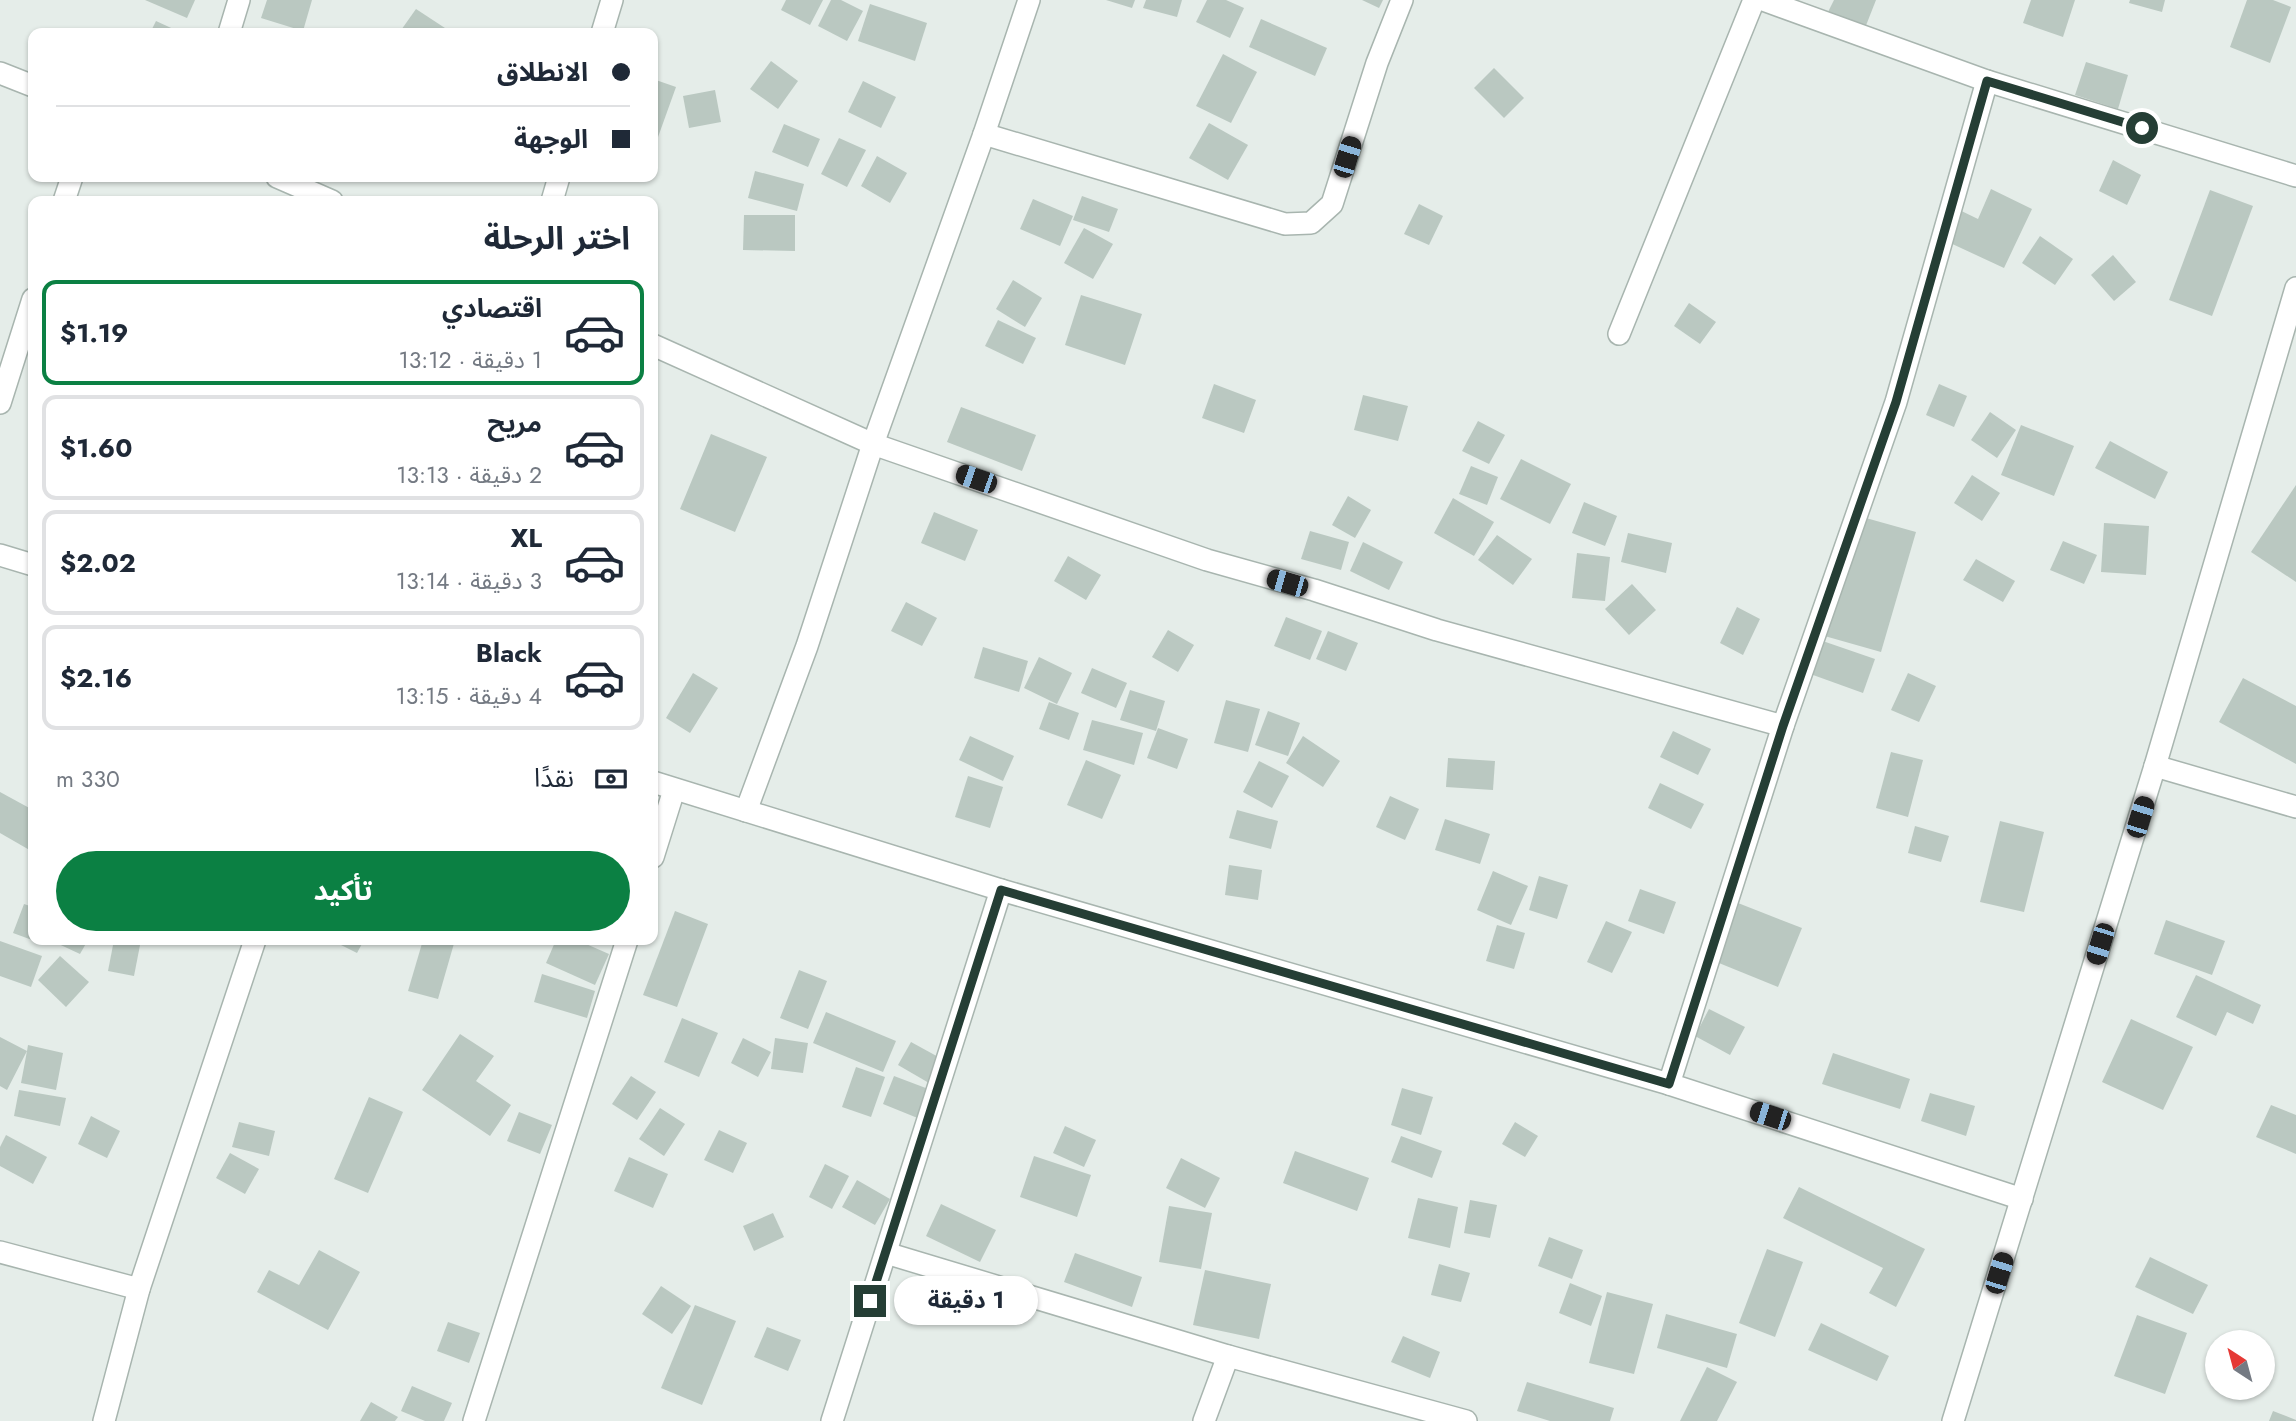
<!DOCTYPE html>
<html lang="ar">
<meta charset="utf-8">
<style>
body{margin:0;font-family:Jost,"Noto Sans Arabic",sans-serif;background:#f6f6f7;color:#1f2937;direction:rtl;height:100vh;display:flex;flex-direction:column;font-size:26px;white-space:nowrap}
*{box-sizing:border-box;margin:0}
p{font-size:23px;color:#747a83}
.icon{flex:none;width:38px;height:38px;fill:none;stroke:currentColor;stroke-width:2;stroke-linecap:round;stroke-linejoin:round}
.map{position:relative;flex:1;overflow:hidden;direction:ltr}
.side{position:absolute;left:28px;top:196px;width:630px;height:749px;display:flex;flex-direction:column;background:#fff;border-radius:14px;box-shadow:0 2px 5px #0004;direction:rtl}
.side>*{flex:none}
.hud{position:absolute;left:28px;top:28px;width:630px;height:154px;border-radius:14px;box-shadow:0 2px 5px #0004;direction:rtl;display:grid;align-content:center;height:154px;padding:0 28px;background:#fff}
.needle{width:46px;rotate:324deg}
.buttons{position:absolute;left:2205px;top:1330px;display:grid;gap:14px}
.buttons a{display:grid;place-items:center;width:70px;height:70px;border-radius:50%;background:#fff;box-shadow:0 2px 5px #0004;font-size:35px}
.end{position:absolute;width:32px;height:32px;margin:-16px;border:9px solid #253e35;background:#fff;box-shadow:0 0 0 4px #fff}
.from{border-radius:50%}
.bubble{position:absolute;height:49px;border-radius:24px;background:#fff;box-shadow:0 2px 5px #0004;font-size:23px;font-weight:700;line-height:49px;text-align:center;direction:rtl}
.car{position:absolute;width:21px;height:42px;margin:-21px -10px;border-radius:9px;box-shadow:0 0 5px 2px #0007;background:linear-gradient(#222 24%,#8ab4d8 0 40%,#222 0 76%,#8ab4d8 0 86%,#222 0)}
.hud b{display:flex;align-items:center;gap:24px;height:66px;font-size:26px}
.hud b+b{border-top:2px solid #e0e1e3}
.hud i{width:18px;height:18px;background:#1f2937}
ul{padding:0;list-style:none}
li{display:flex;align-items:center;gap:21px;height:105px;margin:0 14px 10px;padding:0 14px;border:4px solid #e0e1e3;border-radius:14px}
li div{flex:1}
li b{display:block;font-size:26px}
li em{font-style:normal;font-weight:700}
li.selected{border-color:#0b8043}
li>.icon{width:63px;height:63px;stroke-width:1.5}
h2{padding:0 28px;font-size:32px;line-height:84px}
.pay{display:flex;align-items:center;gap:18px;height:77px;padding:0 28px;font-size:26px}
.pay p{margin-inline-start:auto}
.primary-button{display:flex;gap:14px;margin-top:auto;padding:14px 28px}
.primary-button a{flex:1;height:80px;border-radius:42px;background:#0b8043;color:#fff;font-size:28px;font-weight:700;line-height:80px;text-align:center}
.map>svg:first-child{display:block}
</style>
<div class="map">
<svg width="2296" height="1421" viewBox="0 0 2296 1421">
<rect width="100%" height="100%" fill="#e5ede9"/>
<g fill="#bac8c1">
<path d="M145,0h50l-8,18z"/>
<path d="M267,0h45l-9,31 -42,-13z"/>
<path d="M786,0h37l-13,25 -29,-15z"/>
<path d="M831,0h10l22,11 -16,30 -29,-15z"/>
<path d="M1106,0h29l-3,8z"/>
<path d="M1146,0h36l-5,17 -34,-9z"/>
<path d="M1207,0h19l18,8 -14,30 -34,-16z"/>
<path d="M1362,0h21l-4,8z"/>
<path d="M1834,0h42l-11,28 -37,-16z"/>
<path d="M2031,0h44l-12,37 -40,-14z"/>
<path d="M2130,0h35l-3,12 -33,-9z"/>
<path d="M2247,0h26l18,7 -21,56 -40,-16z"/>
<path d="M870,4l57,19 -12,38 -57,-20z"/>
<path d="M416,9l32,21 -2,3h-47z"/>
<path d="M1261,19l66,29 -12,28 -66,-29z"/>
<path d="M156,21l26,12h-32z"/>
<path d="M1223,54l34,18 -26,51 -35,-17z"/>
<path d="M771,61l27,20 -20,28 -28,-20z"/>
<path d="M2086,62l42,13 -10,34 -43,-14z"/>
<path d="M1494,68l30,30 -20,20 -30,-30z"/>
<path d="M653,79l23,8 -23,64z"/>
<path d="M863,81l33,16 -15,31 -33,-16z"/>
<path d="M715,90l6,32 -32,6 -6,-32z"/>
<path d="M1209,123l39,22 -20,35 -39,-22z"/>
<path d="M784,124l36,15 -12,28 -36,-15z"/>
<path d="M839,138l27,12 -19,37 -26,-13z"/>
<path d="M877,156l30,17 -17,30 -29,-17z"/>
<path d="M2113,160l28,15 -14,30 -28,-14z"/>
<path d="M755,171l49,13 -7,27 -49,-13z"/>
<path d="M1991,189l41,20 -28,59 -71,-33 14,-31 31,15z"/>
<path d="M2210,190l43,16 -41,110 -43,-16z"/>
<path d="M1082,196l36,13 -9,23 -36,-12z"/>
<path d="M1033,199l40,17 -13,30 -40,-17z"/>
<path d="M1419,204l24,12 -14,29 -25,-11z"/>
<path d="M744,215h51v36l-52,-1z"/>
<path d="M1084,228l29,16 -20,35 -29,-16z"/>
<path d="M2040,236l33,23 -18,26 -33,-22z"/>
<path d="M2113,255l23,27 -22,19 -23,-26z"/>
<path d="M1013,280l29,18 -17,29 -29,-18z"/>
<path d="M1081,295l61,19 -17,51 -60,-20z"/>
<path d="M1689,303l27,19 -16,22 -26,-18z"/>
<path d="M998,320l38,18 -13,26 -38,-18z"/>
<path d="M1214,384l42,16 -12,33 -42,-15z"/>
<path d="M1939,384l28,12 -13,31 -28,-12z"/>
<path d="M1363,395l45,11 -10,35 -44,-11z"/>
<path d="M961,407l75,28 -14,36 -75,-29z"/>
<path d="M1990,412l26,18 -19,28 -26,-18z"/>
<path d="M1478,421l27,14 -16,29 -27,-13z"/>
<path d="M2021,425l53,21 -20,50 -53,-21z"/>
<path d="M711,434l56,23 -32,75 -55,-23z"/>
<path d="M2110,441l58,31 -13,27 -60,-31z"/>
<path d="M1521,459l50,25 -21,40 -50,-25z"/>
<path d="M1471,466l27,11 -11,28 -28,-11z"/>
<path d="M1972,475l28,18 -18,28 -28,-18z"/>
<path d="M2296,485v97l-45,-30z"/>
<path d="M1348,496l23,14 -16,28 -23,-13z"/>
<path d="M1453,498l41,24 -20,34 -40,-23z"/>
<path d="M1584,502l33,14 -12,30 -33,-13z"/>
<path d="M934,512l44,18 -13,31 -44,-18z"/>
<path d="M1848,513l68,19 -35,120 -67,-19z"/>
<path d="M2104,523l45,3 -3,49 -45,-3z"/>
<path d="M1310,531l39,11 -8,28 -40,-11z"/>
<path d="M1628,533l44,10 -6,30 -45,-11z"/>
<path d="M1497,535l35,24 -19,26 -35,-25z"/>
<path d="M2063,541l34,14 -13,29 -34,-14z"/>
<path d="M1363,542l40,20 -14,28 -39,-19z"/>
<path d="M1577,553l33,4 -5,44 -33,-3z"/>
<path d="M1068,556l33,19 -15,25 -32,-19z"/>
<path d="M1976,559l39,22 -12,21 -40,-22z"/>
<path d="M1632,584l24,26 -27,25 -24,-26z"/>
<path d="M906,602l31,16 -15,28 -31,-15z"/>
<path d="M1737,607l23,12 -17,36 -23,-12z"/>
<path d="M1286,617l36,14 -12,29 -36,-14z"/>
<path d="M1168,630l26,15 -16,27 -26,-15z"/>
<path d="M1328,631l30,12 -12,28 -30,-12z"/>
<path d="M1814,638l61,21 -12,34 -61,-22z"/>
<path d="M983,647l45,14 -9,31 -45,-14z"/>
<path d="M1039,657l33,16 -15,31 -33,-16z"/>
<path d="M1092,668l35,15 -11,25 -35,-15z"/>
<path d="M693,673l25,15 -28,45 -24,-15z"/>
<path d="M1908,673l28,13 -17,36 -28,-12z"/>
<path d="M2243,678l53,28v58l-77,-42z"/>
<path d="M1130,690l35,11 -9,30 -36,-11z"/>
<path d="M1226,700l34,9 -12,43 -34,-9z"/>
<path d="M1049,702l30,11 -10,27 -30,-11z"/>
<path d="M1268,711l32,12 -12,33 -33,-11z"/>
<path d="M1092,720l51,13 -9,32 -51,-15z"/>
<path d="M1158,728l30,11 -11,30 -30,-11z"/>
<path d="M1673,731l38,18 -13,26 -38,-18z"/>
<path d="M970,736l44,20 -11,25 -44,-21z"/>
<path d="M1303,736l37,25 -17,26 -37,-24z"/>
<path d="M1891,752l32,8 -15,57 -32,-9z"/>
<path d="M1448,758l47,3 -2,29 -47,-3z"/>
<path d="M1086,760l35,15 -19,44 -35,-14z"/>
<path d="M1259,761l30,15 -17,32 -29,-16z"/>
<path d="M968,776l35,11 -13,41 -35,-11z"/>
<path d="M1660,783l44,21 -13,25 -43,-21z"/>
<path d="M0,792l33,18v42l-33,-19z"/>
<path d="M1390,796l29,13 -14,31 -29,-13z"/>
<path d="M1237,810l41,11 -7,28 -42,-11z"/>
<path d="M1445,819l45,15 -10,30 -45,-14z"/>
<path d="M2000,821l44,11 -20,80 -44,-10z"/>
<path d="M1915,826l34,10 -8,26 -33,-9z"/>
<path d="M1229,865l33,5 -4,30 -33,-5z"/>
<path d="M1493,871l35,15 -17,39 -34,-15z"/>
<path d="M1539,876l29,9 -11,34 -28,-9z"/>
<path d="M1640,889l36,13 -12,32 -36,-13z"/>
<path d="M1738,903l64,25 -24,59 -64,-26z"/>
<path d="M24,904l9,3v33h12l-2,4 -30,-11z"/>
<path d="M675,911l33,13 -31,83 -34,-12z"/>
<path d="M2166,920l59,21 -13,34 -58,-21z"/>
<path d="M1606,921l26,11 -20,41 -25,-11z"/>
<path d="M1497,925l28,8 -11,36 -28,-8z"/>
<path d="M50,940h38l-8,14z"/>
<path d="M114,940h27l-7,36 -26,-5z"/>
<path d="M331,940h33l-7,13z"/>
<path d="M423,940h32l-17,59 -30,-8z"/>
<path d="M556,940h21l32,14 -14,31 -49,-22z"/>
<path d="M0,941l42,15 -11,31 -31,-11z"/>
<path d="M60,956l29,26 -23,25 -28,-27z"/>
<path d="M799,970l28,11 -19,48 -28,-11z"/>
<path d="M542,974l53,17 -8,27 -53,-16z"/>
<path d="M2196,975l65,30 -8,19 -26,-12 -11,24 -40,-19z"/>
<path d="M1709,1009l36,18 -15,28 -35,-19z"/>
<path d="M826,1012l70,29 -13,31 -70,-29z"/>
<path d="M682,1018l36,15 -19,44 -35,-15z"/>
<path d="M2131,1019l62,28 -30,63 -61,-28z"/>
<path d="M460,1034l34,22 -18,25 35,24 -21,31 -68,-46z"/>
<path d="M0,1037l27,14 1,-6 35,8 -7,37 -35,-7 6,-32 -20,39 -7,-4z"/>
<path d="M743,1038l28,14 -13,25 -27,-14z"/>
<path d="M775,1038l33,5 -5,30 -32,-4z"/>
<path d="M911,1042l31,17 -13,24 -31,-18z"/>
<path d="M1833,1053l77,26 -10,30 -78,-25z"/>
<path d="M856,1067l29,10 -14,40 -29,-10z"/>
<path d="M631,1076l25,16 -19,28 -25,-16z"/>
<path d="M894,1076l37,14 -11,29 -37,-15z"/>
<path d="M1402,1088l31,9 -12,38 -30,-10z"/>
<path d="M19,1090l47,8 -6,28 -46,-10z"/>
<path d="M1930,1093l45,13 -9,30 -45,-15z"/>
<path d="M369,1097l34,15 -35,81 -34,-14z"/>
<path d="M2271,1105l25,10v39l-40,-17z"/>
<path d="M660,1108l25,16 -21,32 -25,-17z"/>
<path d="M519,1112l33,13 -12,29 -33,-13z"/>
<path d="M91,1116l29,15 -13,27 -29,-14z"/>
<path d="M239,1122l36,9 -6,25 -37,-9z"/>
<path d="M1515,1122l23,14 -13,21 -23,-13z"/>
<path d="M1065,1126l31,14 -12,27 -31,-14z"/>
<path d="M719,1130l28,13 -14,30 -29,-13z"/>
<path d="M6,1135l41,22 -14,27 -33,-18v-19z"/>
<path d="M1401,1136l41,15 -10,27 -41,-16z"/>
<path d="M1295,1151l74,27 -12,33 -74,-28z"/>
<path d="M230,1153l29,16 -14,25 -29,-16z"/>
<path d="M1034,1156l57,19 -14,42 -57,-20z"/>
<path d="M629,1157l39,17 -15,34 -39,-17z"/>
<path d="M1181,1158l39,20 -15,30 -39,-20z"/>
<path d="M825,1164l24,12 -17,33 -23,-12z"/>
<path d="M857,1180l33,19 -15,26 -33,-18z"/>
<path d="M1799,1187l126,62 -29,58 -27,-14 14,-25 -100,-50z"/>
<path d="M1418,1198l40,9 -8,41 -42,-10z"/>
<path d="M1470,1200l27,5 -7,33 -26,-5z"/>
<path d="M941,1204l55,26 -16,32 -54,-26z"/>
<path d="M1169,1206l43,7 -11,56 -42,-7z"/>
<path d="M773,1213l11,24 -30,14 -11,-25z"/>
<path d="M1549,1237l34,13 -11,29 -34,-13z"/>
<path d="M1767,1249l36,13 -28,75 -36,-14z"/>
<path d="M319,1250l41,22 -32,58 -71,-38 12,-22 30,15z"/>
<path d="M1075,1253l67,24 -10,30 -68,-25z"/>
<path d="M2150,1257l58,28 -15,29 -58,-27z"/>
<path d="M1439,1264l31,9 -9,29 -30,-7z"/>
<path d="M1205,1270l66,14 -12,55 -66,-14z"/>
<path d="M1570,1283l32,13 -11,30 -32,-13z"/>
<path d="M661,1286l30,20 -19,28 -30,-20z"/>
<path d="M1607,1292l46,12 -19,70 -45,-11z"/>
<path d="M695,1305l41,16 -34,84 -41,-17z"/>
<path d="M1666,1314l71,20 -10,34 -70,-20z"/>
<path d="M2137,1315l50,18 -22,61 -51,-18z"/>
<path d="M448,1322l32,11 -11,30 -32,-12z"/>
<path d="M1821,1323l68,33 -12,25 -69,-31z"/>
<path d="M767,1327l34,13 -13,31 -34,-14z"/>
<path d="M1403,1336l37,16 -10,26 -39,-16z"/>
<path d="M1707,1367l30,15 -20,39h-37z"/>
<path d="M1527,1382l87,26 -4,13h-60l-33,-10z"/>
<path d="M412,1386l40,17 -8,18h-19l-24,-10z"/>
<path d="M371,1402l27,15 -3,4h-35z"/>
<path d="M2273,1411l23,9v1h-27z"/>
</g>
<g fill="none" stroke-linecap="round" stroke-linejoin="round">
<g stroke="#a8b5af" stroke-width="24">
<g id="minor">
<path d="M1763,0l224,81 309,95"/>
<path d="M229,33l10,-33"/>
<path d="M602,33l10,-33"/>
<path d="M0,73l33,13"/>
<path d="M984,134l301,90 26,-1 21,-19 45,-141 25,-63"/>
<path d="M277,177l55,24"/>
<path d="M64,201l8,-24"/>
<path d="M552,201l7,-24"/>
<path d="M1619,334l135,-334"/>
<path d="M653,345l220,99 334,116 107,30 123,40 346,96"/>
<path d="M0,403l33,-104"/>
<path d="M0,555l33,10"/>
<path d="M2155,766l141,41"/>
<path d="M653,782l348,108 668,194 353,115"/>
<path d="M746,811l61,-165 66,-202 111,-310 45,-134"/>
<path d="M653,857l21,-67"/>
<path d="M1669,1084l114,-358 113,-324 91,-321"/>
<path d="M0,1252l139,37"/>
<path d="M886,1253l342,103 238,65"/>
<path d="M104,1421l35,-132 116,-349"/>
<path d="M474,1421l153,-481"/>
<path d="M832,1421l169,-531"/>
<path d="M1204,1421l24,-65"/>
<path d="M1953,1421l202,-655 141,-478"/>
</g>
</g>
<use href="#minor" stroke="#fff" stroke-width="21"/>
</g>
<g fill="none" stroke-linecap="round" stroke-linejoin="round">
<path stroke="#253e35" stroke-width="9" d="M870,1301l131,-411 668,194 114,-358 113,-324 91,-321 155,47"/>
</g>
</svg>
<div class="buttons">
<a><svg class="needle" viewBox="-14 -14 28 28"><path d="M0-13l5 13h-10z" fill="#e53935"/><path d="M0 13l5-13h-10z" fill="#747a83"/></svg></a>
</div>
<i class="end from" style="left:2142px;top:128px"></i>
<i class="end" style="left:870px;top:1301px"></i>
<div class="bubble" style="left:894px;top:1276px;width:144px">1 دقيقة</div>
<i class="car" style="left:1347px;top:157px;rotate:17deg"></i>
<i class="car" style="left:976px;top:479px;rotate:289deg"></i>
<i class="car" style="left:1287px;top:583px;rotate:286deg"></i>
<i class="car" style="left:2140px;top:817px;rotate:17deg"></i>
<i class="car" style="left:2100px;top:944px;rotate:197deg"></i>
<i class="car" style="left:1770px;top:1116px;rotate:288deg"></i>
<i class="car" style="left:1999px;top:1273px;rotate:17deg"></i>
<div class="hud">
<b><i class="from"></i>الانطلاق</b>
<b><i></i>الوجهة</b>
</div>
<section class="side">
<h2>اختر الرحلة</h2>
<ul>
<li class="selected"><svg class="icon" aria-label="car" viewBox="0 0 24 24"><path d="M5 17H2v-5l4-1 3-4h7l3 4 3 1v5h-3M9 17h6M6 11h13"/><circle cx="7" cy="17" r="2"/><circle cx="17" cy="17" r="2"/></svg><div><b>اقتصادي</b><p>1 دقيقة · 13:12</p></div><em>$1.19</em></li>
<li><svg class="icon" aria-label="car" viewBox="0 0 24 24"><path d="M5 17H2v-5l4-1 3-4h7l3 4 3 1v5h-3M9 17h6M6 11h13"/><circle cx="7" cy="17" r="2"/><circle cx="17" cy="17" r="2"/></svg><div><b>مريح</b><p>2 دقيقة · 13:13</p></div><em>$1.60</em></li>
<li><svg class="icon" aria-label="car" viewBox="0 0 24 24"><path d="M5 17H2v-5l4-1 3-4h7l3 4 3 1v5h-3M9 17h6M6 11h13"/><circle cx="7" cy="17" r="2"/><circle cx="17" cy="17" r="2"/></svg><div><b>XL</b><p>3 دقيقة · 13:14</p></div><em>$2.02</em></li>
<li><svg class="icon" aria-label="car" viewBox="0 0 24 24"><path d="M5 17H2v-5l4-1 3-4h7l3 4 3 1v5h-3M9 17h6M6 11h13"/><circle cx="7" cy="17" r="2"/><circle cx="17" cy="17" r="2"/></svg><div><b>Black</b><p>4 دقيقة · 13:15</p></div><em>$2.16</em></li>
</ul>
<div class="pay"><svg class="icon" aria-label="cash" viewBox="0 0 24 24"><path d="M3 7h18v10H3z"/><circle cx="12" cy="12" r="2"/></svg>نقدًا<p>330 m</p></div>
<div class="primary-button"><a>تأكيد</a></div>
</section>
</div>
